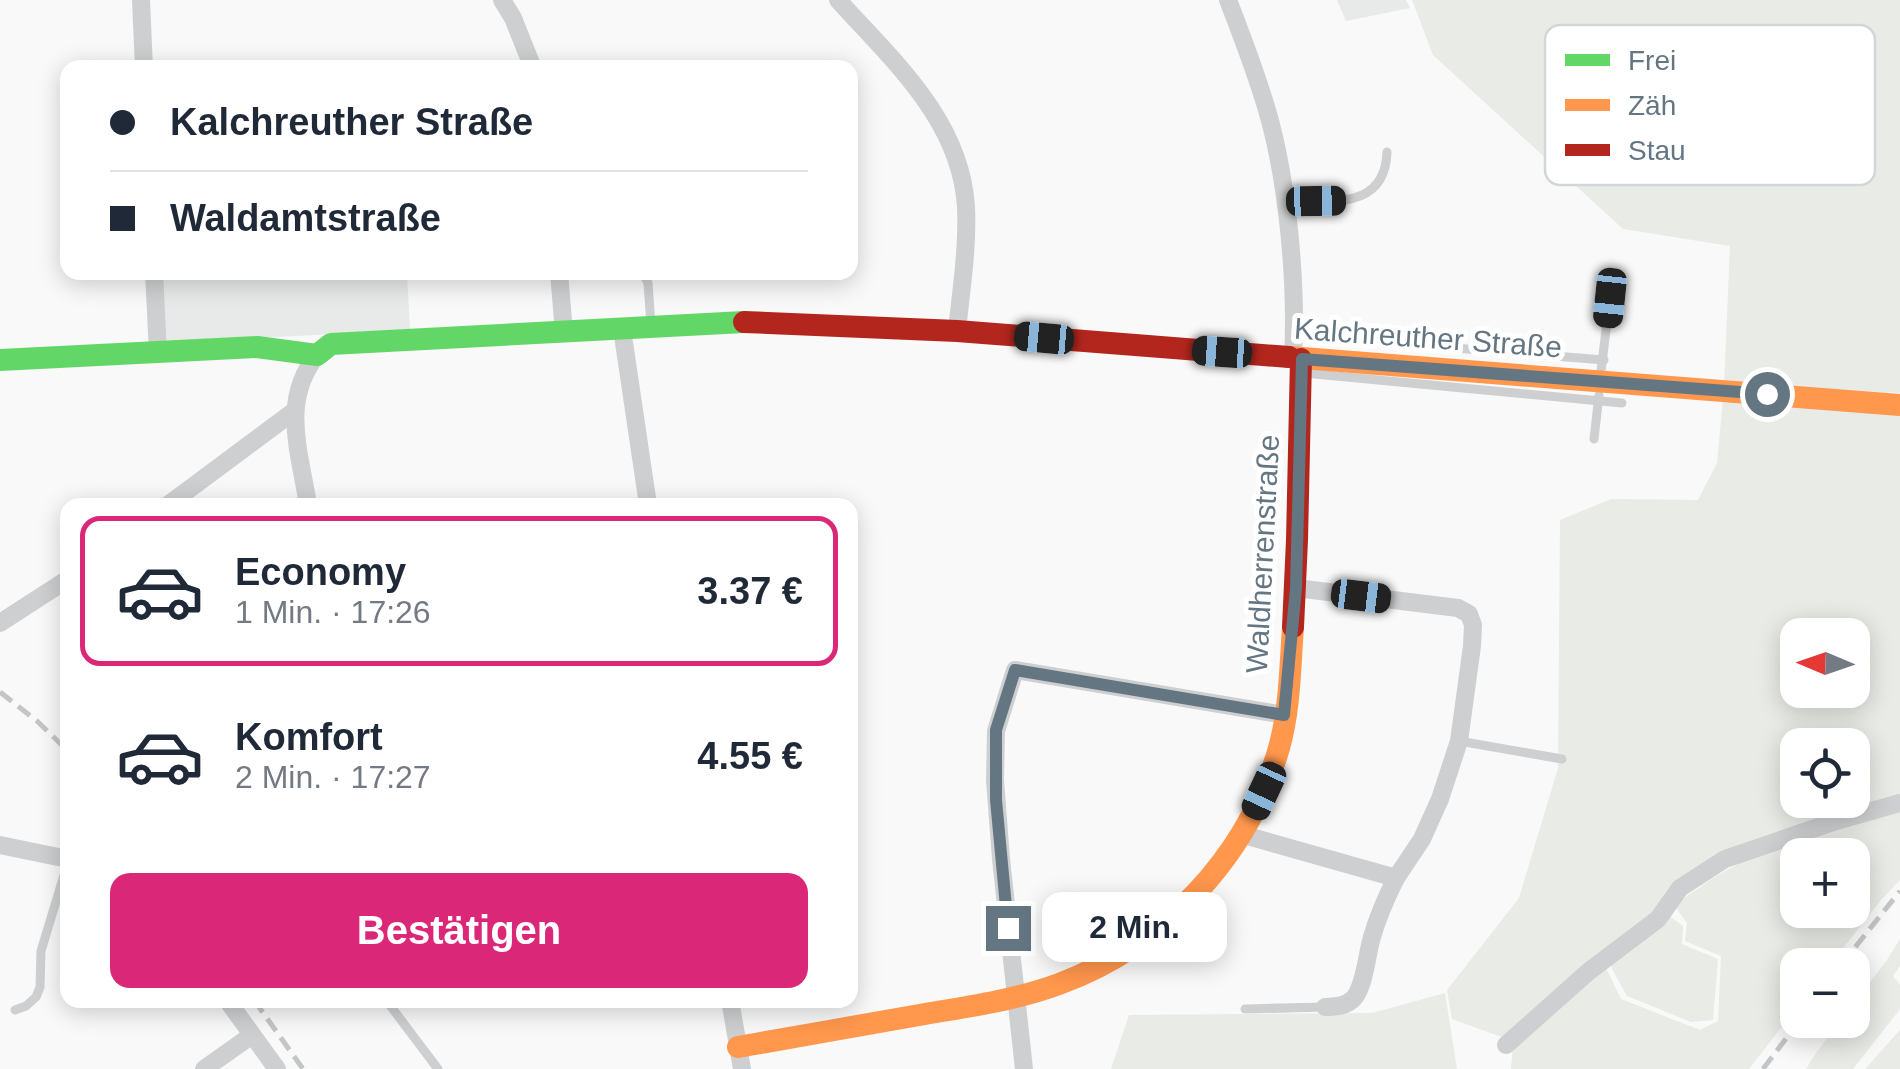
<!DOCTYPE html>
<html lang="de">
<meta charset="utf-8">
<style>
body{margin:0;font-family:Helvetica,sans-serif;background:#f6f6f7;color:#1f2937;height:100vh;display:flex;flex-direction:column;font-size:38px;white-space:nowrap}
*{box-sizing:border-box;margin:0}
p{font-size:32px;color:#747a83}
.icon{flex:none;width:55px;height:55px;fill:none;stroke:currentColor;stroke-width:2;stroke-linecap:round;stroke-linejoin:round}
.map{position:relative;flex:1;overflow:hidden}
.side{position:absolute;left:60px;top:498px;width:798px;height:510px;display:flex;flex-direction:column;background:#fff;border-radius:20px;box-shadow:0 5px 25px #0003}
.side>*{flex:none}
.guide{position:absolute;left:60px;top:60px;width:798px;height:220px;border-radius:20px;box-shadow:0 5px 25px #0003;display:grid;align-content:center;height:220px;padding:0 50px;background:#fff}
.needle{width:65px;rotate:272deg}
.controls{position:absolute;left:1780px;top:618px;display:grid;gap:20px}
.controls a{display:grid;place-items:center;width:90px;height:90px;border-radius:20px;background:#fff;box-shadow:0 5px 25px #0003;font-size:50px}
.end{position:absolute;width:45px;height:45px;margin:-22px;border:12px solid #657683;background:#fff;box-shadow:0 0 0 5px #fff}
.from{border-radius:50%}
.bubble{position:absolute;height:70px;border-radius:20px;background:#fff;box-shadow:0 5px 25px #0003;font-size:32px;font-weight:800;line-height:70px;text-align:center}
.car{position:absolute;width:30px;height:60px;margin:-30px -15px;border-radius:12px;box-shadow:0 0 8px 2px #0007;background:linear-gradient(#222 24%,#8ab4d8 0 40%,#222 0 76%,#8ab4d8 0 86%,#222 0)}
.guide b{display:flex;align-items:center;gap:35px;height:95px;font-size:38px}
.guide b+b{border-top:2px solid #e0e1e3}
.guide i{width:25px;height:25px;background:#1f2937}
ul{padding:18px 0 0;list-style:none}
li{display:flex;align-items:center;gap:30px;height:150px;margin:0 20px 15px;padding:0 30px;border:5px solid transparent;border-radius:20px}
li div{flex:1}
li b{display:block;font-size:38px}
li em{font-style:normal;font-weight:800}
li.active{border-color:#db2777}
li>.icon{width:90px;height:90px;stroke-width:1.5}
.cta{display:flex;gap:20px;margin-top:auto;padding:20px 50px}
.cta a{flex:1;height:115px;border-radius:20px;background:#db2777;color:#fff;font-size:40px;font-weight:800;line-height:115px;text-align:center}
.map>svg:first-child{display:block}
</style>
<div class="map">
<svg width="1900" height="1069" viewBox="0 0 1900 1069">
<rect width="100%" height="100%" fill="#f9f9f9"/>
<g fill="#e8e9e9">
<path d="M1337,0h69l4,8 -64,13z"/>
<path d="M161,273h246l3,57 -245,13z"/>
</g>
<g fill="#e8ebe6" fill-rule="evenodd">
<path d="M1412,0h488v393l-176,-8 6,-139 -107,-17 -190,-174z"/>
<path d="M1723,399l177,13v385l-174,58 -219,184 -55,-20 -5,-29 72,-92 39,-130 2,-248 51,-21 87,1 19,-37zM1798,635h54v55h-54zM1798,745h54v55h-54z"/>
<path d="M1900,810v70l-19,20 -51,65h-32l-1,42 -48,62h-238l2,-23 92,-80 16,33 79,31 18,-9 3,-65 -36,-15 2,-18 -13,-18 39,-27 44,-25zM1798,855h54v55h-54z"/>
<path d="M1668,915l15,11 -1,18 36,15 -5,61 -22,2 -64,-26 -17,-31z"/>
<path d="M1900,939v27l-7,10 7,9v24l-47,60h-47l10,-16 25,-33h11l1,-15 34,-45z"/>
<path d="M1445,993l12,76h-346l18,-54 243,-2z"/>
<path d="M1900,1030v39h-35z"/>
</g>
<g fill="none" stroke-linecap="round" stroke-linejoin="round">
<g stroke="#cecfd0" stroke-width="9">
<path d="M1287,202c43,-2 98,9 100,-50"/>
<path d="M642,272l6,11 3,42"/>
<path d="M560,274l50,-2"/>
<path d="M1294,335l310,25"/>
<path d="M1304,373l318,30"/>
<path d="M1600,379l10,-81"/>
<path d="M1594,439l5,-44"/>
<path d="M1459,741l103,18"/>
<path d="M386,1000l52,69"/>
<path d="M1245,1009l80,-2"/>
<path d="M15,1010l11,-4 10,-9 4,-10 1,-36 27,-89"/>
</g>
<g stroke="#cecfd0" stroke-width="18">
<path d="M141,0l3,68"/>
<path d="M502,0l11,18 20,50"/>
<path d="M838,0c54,60 123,120 128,207 2,41 -5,83 -9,124"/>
<path d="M1228,0c14,36 28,73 39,110 21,72 30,174 26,248"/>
<path d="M154,272l4,81"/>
<path d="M559,272l5,61"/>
<path d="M622,329l26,176"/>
<path d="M168,505l125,-93"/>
<path d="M308,505c-8,-53 -28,-104 9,-150"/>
<path d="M0,623l68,-44"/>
<path d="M1244,835l152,43 26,-39 18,-40 19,-58 13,-95 1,-21 -4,-11 -11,-6 -162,-20"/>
<path d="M0,845l68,14"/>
<path d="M227,1000l50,69"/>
<path d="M730,1000l12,69"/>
<path d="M1325,1007c11,0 22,-1 29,-9 11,-13 13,-45 18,-61 6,-21 14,-39 24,-59"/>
<path d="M1506,1045l82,-73 70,-53 22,-31 45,-29 111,-38 64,-18"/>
<path d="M204,1069l48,-34"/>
<path d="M1024,1069l-23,-210 -6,-79 1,-49 19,-61 270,45"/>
</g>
<path stroke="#63d668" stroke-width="22" d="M0,360l257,-13 60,8 14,-11 413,-22"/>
<g stroke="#ff974d" stroke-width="22">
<path d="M1289,357l611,48"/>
<path d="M738,1047c62,-11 125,-22 187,-33 46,-8 91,-14 134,-30 106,-39 189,-128 220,-236 11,-39 11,-81 14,-121"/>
</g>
<g stroke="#b3261e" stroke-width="22">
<path d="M744,322l213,9 332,26"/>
<path d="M1293,627l4,-87 4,-181"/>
</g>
<g stroke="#c3c5c6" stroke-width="5" stroke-dasharray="15 8" stroke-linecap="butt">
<path d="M0,692l37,29 31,30"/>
<path d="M1841,965l59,-74"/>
<path d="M254,1000l49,69"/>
<path d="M1763,1069l37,-49"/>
</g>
</g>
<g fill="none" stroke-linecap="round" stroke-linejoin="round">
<path stroke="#657683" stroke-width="12" d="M1008,928l-12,-128v-70l19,-60 269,45 12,-127 6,-229 465,35"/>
</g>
<g text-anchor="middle" stroke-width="10" stroke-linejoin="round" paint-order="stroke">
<g font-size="30" fill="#657683" stroke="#fff">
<text transform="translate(1428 338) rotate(4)" y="10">Kalchreuther Straße</text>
<text transform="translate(1263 554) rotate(-87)" y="10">Waldherrenstraße</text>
</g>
</g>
<rect x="1545" y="25" width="330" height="160" rx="15" fill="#fff" stroke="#d1d6da" stroke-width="2.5"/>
<rect x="1565" y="54" width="45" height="12" fill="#63d668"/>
<rect x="1565" y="99" width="45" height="12" fill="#ff974d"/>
<rect x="1565" y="144" width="45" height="12" fill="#b3261e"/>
<g font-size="28" fill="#657683">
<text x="1628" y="70">Frei</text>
<text x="1628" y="115">Zäh</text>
<text x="1628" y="160">Stau</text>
</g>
</svg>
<div class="controls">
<a><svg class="needle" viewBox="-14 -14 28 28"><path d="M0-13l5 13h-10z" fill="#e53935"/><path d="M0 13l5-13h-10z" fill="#747a83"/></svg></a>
<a><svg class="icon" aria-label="locate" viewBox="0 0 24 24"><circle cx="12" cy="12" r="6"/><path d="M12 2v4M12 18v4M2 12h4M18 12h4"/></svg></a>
<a>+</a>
<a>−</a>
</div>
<i class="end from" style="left:1767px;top:394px"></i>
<i class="end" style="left:1008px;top:928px"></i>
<div class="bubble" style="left:1042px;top:892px;width:185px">2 Min.</div>
<i class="car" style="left:1316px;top:201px;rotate:89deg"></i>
<i class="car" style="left:1610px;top:298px;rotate:186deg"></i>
<i class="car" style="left:1044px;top:338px;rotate:275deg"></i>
<i class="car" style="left:1222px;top:352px;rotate:274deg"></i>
<i class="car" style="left:1361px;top:596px;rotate:97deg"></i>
<i class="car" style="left:1264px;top:791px;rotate:205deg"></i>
<div class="guide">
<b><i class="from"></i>Kalchreuther Straße</b>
<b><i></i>Waldamtstraße</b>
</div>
<section class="side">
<ul>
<li class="active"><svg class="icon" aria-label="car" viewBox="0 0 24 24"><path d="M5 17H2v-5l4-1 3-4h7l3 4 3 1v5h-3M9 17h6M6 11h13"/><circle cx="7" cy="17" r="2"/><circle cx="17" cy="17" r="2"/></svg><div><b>Economy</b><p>1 Min. · 17:26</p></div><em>3.37 €</em></li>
<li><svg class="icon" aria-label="car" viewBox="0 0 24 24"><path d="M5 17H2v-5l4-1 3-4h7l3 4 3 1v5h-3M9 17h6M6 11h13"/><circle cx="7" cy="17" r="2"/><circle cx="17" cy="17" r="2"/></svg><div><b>Komfort</b><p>2 Min. · 17:27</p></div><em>4.55 €</em></li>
</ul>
<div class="cta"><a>Bestätigen</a></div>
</section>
</div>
